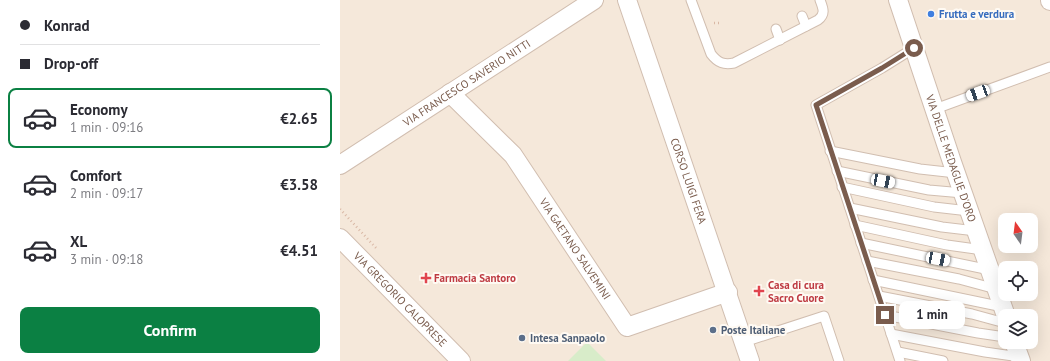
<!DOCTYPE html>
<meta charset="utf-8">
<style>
body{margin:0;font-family:"PT Sans",sans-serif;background:#f7f7f7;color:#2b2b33;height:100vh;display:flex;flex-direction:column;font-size:15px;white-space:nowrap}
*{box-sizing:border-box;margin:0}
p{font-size:13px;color:#7c7c81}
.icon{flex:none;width:22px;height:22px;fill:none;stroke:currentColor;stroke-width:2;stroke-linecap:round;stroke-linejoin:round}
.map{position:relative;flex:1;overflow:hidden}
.details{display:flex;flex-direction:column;background:#fff;width:340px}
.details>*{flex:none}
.guide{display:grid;align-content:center;height:88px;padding:0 20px;background:#fff}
.needle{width:26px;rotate:346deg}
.buttons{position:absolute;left:658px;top:213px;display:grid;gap:8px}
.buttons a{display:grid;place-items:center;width:40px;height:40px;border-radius:8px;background:#fff;box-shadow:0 4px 16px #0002;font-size:20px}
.end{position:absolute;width:18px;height:18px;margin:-9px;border:5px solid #7a5c4d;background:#fff;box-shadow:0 0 0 2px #fff}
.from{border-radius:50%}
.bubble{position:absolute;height:28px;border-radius:8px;background:#fff;box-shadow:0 4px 16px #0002;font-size:13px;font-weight:700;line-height:28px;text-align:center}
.car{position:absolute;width:12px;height:24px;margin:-12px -6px;border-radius:5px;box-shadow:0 0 3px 1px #0007;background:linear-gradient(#fff 24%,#345 0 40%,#fff 0 76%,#345 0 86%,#fff 0)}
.guide b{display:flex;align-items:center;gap:14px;height:38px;font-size:15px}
.guide b+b{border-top:1px solid #e1e1e2}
.guide i{width:10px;height:10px;background:#2b2b33}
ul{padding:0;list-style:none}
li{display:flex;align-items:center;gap:12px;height:60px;margin:0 8px 6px;padding:0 12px;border:2px solid transparent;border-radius:8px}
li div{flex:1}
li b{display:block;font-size:15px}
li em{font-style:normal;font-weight:700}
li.current{border-color:#0b8043}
li>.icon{width:36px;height:36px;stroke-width:1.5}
.cta{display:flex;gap:8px;margin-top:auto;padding:8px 20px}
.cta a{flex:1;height:46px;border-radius:8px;background:#0b8043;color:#fff;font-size:16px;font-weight:700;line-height:46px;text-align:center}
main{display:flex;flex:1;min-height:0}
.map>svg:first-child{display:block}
</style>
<main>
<section class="details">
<div class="guide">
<b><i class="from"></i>Konrad</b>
<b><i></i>Drop-off</b>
</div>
<ul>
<li class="current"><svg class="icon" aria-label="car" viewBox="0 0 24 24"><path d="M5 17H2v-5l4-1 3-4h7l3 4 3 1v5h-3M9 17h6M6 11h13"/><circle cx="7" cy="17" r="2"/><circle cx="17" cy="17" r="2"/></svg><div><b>Economy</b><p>1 min · 09:16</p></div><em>€2.65</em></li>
<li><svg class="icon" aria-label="car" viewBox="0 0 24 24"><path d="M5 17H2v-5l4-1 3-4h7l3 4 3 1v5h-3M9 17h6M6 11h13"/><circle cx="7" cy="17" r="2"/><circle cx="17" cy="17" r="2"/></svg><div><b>Comfort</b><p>2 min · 09:17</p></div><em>€3.58</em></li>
<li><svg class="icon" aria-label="car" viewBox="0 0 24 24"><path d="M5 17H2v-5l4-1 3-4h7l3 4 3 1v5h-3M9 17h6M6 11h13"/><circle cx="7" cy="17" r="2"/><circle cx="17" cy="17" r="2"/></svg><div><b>XL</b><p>3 min · 09:18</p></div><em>€4.51</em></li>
</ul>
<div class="cta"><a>Confirm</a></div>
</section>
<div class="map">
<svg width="710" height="361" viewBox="0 0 710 361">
<rect width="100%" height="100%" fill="#fdf6ec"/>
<path fill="#f5e8da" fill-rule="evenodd" d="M0,0h710v361h-710zM665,220h26v26h-26zM665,268h26v26h-26zM665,316h26v26h-26z"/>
<path fill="#d8ecc9" d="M247,342l19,19h-38z"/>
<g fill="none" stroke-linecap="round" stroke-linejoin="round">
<g stroke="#d1beb0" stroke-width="11">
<g id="service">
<path d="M351,0l20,54c7,9 13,11 23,9l84,-43c8,-6 5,-12 2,-20"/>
<path d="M462,16l4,10"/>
<path d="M436,29l4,11"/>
<path d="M595,109l115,-42"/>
<path d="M490,151l90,18 36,4"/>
<path d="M497,171l92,19 34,3"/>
<path d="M502,187l92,20 35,4"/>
<path d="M510,208l92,19 34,4"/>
<path d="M515,225l92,20 36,5"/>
<path d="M521,243l129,27"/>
<path d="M527,261l92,18 37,10"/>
<path d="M533,280l130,27"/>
<path d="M539,296l93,18 33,9"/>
<path d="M545,315l93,18 27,4"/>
<path d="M551,334l94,18 35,5"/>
<path d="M404,342l80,-26 15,45"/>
<path d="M558,352l45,9"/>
<path d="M560,361l-84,-256 66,-37 32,-20"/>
</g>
</g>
<g stroke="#d1beb0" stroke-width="20">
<g id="minor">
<path id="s1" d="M287,0l123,361"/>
<path id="s2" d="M558,0l54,162 54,154"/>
<path d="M710,0v1"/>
<path id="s3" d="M110,93l63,62 114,172 101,-35"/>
<path id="s4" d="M0,165l254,-165"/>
<path id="s5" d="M0,238l121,123"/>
<path d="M674,342l7,19"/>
</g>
</g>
<g stroke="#d9b8a5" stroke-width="2.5" stroke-dasharray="1 3" stroke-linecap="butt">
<path d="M374,23h5"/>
<path d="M0,209l37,40"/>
</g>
<use href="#service" stroke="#fff" stroke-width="9"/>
<use href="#minor" stroke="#fff" stroke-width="18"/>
</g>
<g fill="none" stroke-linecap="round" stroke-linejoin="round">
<path stroke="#7a5c4d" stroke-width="5" d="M545,315l-69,-210 66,-37 32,-20"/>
</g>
<circle fill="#3f7fe0" stroke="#fffaf3" stroke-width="1.5" cx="591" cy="14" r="4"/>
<g fill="#e0444e" stroke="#fffaf3" stroke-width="1.5">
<path d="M84 272h4v4h4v4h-4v4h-4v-4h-4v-4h4z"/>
<path d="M417 285h4v4h4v4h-4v4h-4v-4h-4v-4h4z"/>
</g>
<g fill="#5c6f8a" stroke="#fffaf3" stroke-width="1.5">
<circle cx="373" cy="330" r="4"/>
<circle cx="182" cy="338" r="4"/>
</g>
<g text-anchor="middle" stroke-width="4" stroke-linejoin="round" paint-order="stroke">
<g font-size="11" font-weight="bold" fill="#366cbe" stroke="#fffaf3" text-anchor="start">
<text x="599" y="18">Frutta e verdura</text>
</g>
<g font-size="11" fill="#7a5c4d" stroke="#fffaf3">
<text dy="4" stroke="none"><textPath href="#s4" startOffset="151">VIA FRANCESCO SAVERIO NITTI</textPath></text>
<text dy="4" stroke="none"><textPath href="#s2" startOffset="167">VIA DELLE MEDAGLIE D'ORO</textPath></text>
<text dy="4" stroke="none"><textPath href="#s1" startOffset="191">CORSO LUIGI FERA</textPath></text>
<text dy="4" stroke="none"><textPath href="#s3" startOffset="201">VIA GAETANO SALVEMINI</textPath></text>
<text dy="4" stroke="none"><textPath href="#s5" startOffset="86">VIA GREGORIO CALOPRESE</textPath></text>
</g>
<g font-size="11" font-weight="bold" fill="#be3a42" stroke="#fffaf3" text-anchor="start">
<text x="94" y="282">Farmacia Santoro</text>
<text x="428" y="289">Casa di cura<tspan x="428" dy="13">Sacro Cuore</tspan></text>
</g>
<g font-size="11" font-weight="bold" fill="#4e5e75" stroke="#fffaf3" text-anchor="start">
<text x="381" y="334">Poste Italiane</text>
<text x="190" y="342">Intesa Sanpaolo</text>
</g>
</g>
</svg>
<div class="buttons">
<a><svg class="needle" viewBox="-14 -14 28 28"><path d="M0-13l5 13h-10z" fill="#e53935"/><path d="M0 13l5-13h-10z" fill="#7c7c81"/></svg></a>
<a><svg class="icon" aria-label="locate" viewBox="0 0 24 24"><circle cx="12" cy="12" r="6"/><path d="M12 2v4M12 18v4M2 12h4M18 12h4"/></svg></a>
<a><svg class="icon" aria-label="layers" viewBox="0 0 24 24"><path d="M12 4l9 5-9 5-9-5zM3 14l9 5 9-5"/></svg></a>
</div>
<i class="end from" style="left:574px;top:48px"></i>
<i class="end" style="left:545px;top:315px"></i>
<div class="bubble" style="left:559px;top:301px;width:66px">1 min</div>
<i class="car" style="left:638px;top:93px;rotate:250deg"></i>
<i class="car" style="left:543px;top:181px;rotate:101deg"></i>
<i class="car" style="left:598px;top:259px;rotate:101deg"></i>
</div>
</main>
